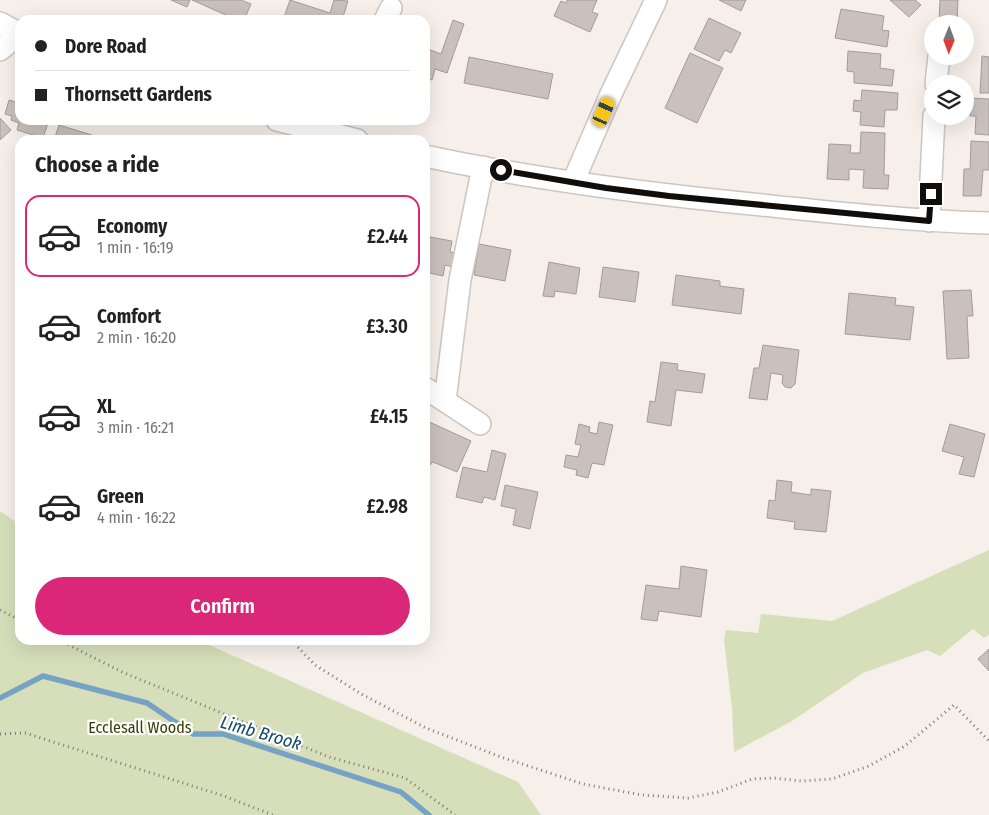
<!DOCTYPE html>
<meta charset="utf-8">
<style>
body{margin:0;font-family:"Fira Sans Condensed",sans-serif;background:#f2f2f2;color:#222;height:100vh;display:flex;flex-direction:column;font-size:19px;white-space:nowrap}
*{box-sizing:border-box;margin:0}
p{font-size:16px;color:#767676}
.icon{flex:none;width:28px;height:28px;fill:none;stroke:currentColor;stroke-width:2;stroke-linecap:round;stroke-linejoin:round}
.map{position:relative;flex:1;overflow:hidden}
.side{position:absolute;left:15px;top:135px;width:415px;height:510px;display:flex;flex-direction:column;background:#fff;border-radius:15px;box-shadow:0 5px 20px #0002}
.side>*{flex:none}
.top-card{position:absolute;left:15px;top:15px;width:415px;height:110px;border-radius:15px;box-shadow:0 5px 20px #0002;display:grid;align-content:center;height:110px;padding:0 20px;background:#fff}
.needle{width:32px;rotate:181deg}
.buttons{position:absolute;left:924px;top:15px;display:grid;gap:10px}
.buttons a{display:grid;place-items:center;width:50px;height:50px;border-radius:50%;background:#fff;box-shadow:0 5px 20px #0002;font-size:25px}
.end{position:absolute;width:22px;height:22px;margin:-11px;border:6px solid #100d0b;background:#fff;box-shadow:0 0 0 2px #fff}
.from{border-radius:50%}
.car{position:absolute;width:15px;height:30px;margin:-15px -8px;border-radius:6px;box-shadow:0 0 4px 1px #0007;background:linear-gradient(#f5c518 24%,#345 0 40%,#f5c518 0 76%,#345 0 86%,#f5c518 0)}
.top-card b{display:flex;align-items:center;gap:18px;height:48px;font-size:19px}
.top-card b+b{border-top:1px solid #e0e0e0}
.top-card i{width:12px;height:12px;background:#222}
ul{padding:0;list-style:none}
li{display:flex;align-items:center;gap:15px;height:82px;margin:0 10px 8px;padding:0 10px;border:2px solid transparent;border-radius:15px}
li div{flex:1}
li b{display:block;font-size:19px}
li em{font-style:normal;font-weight:600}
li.active{border-color:#db2777}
li>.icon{width:45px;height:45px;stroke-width:1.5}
h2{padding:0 20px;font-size:22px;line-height:60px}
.action{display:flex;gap:10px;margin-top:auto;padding:10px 20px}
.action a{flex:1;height:58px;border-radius:30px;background:#db2777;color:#fff;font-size:20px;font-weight:600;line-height:58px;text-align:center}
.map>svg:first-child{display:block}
</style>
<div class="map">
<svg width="989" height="815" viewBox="0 0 989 815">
<rect width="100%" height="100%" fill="#f7efea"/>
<g fill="#d7dfba">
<path d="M0,511l20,14v115h178l320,142 23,33h-541z"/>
<path d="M989,550v85l-5,3 -11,-9 -33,27 -13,-6 -64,23 -71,48 -58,31 -2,-44 -8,-68 2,-10 32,3 3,-19 71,7z"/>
</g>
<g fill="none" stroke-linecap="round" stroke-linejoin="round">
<path stroke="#76a3c4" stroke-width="5.5" d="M0,698l43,-22 104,27 46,31h30l178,58 28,23"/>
</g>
<g fill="#cac1bd" stroke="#a49c97">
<path d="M171,0h19l-3,7z"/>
<path d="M192,0h49l10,4 -7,16h-7z"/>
<path d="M290,0l40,13 4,-13 14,1 -6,19h-59z"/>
<path d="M567,0h30l-5,12 6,2 -8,18 -36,-16 7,-15 5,2z"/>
<path d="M719,0h27l-5,11z"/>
<path d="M890,0h25l6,5 -12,12z"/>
<path d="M940,0h18l-1,23 -18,-1z"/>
<path d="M841,9l43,7 -2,14 7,1 -2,16 -52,-9z"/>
<path d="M709,18l32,15 -10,20 -6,-3 -6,11 -25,-12z"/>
<path d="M453,20l11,4 -17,49 -12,-4 -3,11 -7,-2v-30l16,6z"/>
<path d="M848,51l33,3 -1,14 14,2 -2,16 -38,-3v-11l-7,-1z"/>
<path d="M690,53l33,15 -26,55 -32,-15z"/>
<path d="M982,56l7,1v36h-9z"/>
<path d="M469,57l84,17 -5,25 -84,-16z"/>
<path d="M862,90l36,3 -1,17h-12l-1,17 -24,-2 1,-13 -8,-1 1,-11 7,1z"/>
<path d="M970,98l19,1v36l-14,-1 1,-18h-6z"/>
<path d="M9,100l11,3v17h29l-6,18 -26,-8 2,-7 -8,-3 1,-4 -7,-2z"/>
<path d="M0,118l11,12 -11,10z"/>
<path d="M59,125l33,10 -2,5h-36z"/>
<path d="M861,132l24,1 -1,42h5l-1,14 -25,-1 1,-18 -15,-1v11l-22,-1 2,-35 22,1 -1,8h10z"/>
<path d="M971,141l18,1v28h-6l-2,26h-18l1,-27h6z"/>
<path d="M430,237l22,4 -2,11 6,1 -3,14 -8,-2 -2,11 -18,-4v-31l4,1z"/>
<path d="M479,244l32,6 -6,31 -31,-6z"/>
<path d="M549,262l31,6 -4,26 -21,-3 -1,6 -11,-1z"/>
<path d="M603,267l36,5 -4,30 -36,-5z"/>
<path d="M676,275l44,6v5l24,3 -3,25 -69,-9z"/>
<path d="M971,290l2,26h-6l2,42 -22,1 -4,-68z"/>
<path d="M849,293l47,5 -1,7 19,2 -4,33 -65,-6z"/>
<path d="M763,345l36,5 -4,34 -4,4 -6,-1 -3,-4 1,-8 -12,-2 -4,27 -18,-2 5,-30h5z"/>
<path d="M661,362l17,2 -1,6 28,4 -3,19 -26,-3 -5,36 -24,-4 3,-21 5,1z"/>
<path d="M425,420l46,21 -14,31 -24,-10 -5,5 -3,-1z"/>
<path d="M599,422l14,3 -9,40 -12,-2 -4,15 -12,-3 1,-5 -13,-3 2,-12 12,2 3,-12 -6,-1 4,-20 11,3 -1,5 8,2z"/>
<path d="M950,424l35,10 -11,43 -15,-3 5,-17 -22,-6z"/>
<path d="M492,450l14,4 -11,46 -11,-3 -2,6 -26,-6 7,-30 24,5z"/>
<path d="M777,480l15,2 -1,10 20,3v-6l20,2 -5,41 -32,-3 1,-7 -28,-4 2,-18 6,1z"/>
<path d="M505,485l33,7 -8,37 -17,-4 3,-16 -15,-3z"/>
<path d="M681,566l26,4 -6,47 -42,-6 -2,10 -16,-2 5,-34 33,4z"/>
<path d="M989,649v22l-11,-12z"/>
</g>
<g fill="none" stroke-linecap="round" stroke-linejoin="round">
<g stroke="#cdc5bf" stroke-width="24">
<g id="minor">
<path d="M385,20l6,-12"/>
<path d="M0,23l20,11"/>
<path d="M0,50l19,-16"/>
<path d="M936,84l3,-28"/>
<path d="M277,120l80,20"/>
<path d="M425,156c111,24 224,38 337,49 76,8 151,16 227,18"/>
<path d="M573,182l38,-88 45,-94"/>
<path d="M929,221l5,-105"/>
<path d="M425,388l55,36"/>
<path d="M445,401l15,-121 23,-113"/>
</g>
</g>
<g stroke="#807a77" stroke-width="3" stroke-dasharray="1 4" stroke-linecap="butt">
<path d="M0,610l20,10"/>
<path d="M59,640l63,32 207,85 76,21 50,37"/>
<path d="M291,640l24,25 48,30 63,33 75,29 82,27 59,11 46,3 30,-6 34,-13 22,-1 27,3 31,-2 37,-13 36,-20 49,-41 35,36"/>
<path d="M0,734l25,-1 199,63 49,19"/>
</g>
<use href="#minor" stroke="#fff" stroke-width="21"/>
</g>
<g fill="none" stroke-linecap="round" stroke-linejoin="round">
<path stroke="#100d0b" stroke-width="6" d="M501,170l105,18 63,8 260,25 2,-27"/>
</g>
<g text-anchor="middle" stroke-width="4.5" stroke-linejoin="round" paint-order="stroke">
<g font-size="16" fill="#363e01" stroke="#fff">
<text x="140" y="733">Ecclesall Woods</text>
</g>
<g font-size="18" font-style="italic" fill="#11486a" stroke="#fff">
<text transform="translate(261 733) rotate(16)" y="6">Limb Brook</text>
</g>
</g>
</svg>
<div class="buttons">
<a><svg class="needle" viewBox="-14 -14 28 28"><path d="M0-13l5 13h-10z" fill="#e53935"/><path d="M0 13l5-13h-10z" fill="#767676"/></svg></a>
<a><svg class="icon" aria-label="layers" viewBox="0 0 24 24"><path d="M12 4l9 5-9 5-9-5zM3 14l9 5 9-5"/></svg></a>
</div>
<i class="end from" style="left:501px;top:170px"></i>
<i class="end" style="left:931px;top:194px"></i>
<i class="car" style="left:604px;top:112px;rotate:24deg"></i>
<div class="top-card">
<b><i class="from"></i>Dore Road</b>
<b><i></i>Thornsett Gardens</b>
</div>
<section class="side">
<h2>Choose a ride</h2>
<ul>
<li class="active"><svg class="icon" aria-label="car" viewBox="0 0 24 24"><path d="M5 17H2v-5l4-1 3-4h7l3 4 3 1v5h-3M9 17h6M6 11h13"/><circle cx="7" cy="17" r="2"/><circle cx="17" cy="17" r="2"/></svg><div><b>Economy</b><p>1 min · 16:19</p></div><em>£2.44</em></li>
<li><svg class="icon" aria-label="car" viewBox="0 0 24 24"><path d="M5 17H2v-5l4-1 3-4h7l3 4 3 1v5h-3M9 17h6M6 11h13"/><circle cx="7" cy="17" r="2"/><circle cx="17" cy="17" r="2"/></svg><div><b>Comfort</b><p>2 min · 16:20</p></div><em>£3.30</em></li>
<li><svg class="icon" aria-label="car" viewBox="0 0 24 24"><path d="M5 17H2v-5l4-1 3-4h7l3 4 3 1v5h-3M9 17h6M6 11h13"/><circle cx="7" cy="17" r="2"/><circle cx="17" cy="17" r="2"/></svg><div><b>XL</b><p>3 min · 16:21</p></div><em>£4.15</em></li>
<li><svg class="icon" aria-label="car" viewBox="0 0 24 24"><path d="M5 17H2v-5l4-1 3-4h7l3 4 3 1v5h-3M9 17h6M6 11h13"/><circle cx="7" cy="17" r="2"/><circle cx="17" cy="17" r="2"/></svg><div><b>Green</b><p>4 min · 16:22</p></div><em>£2.98</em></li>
</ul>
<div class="action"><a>Confirm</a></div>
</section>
</div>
